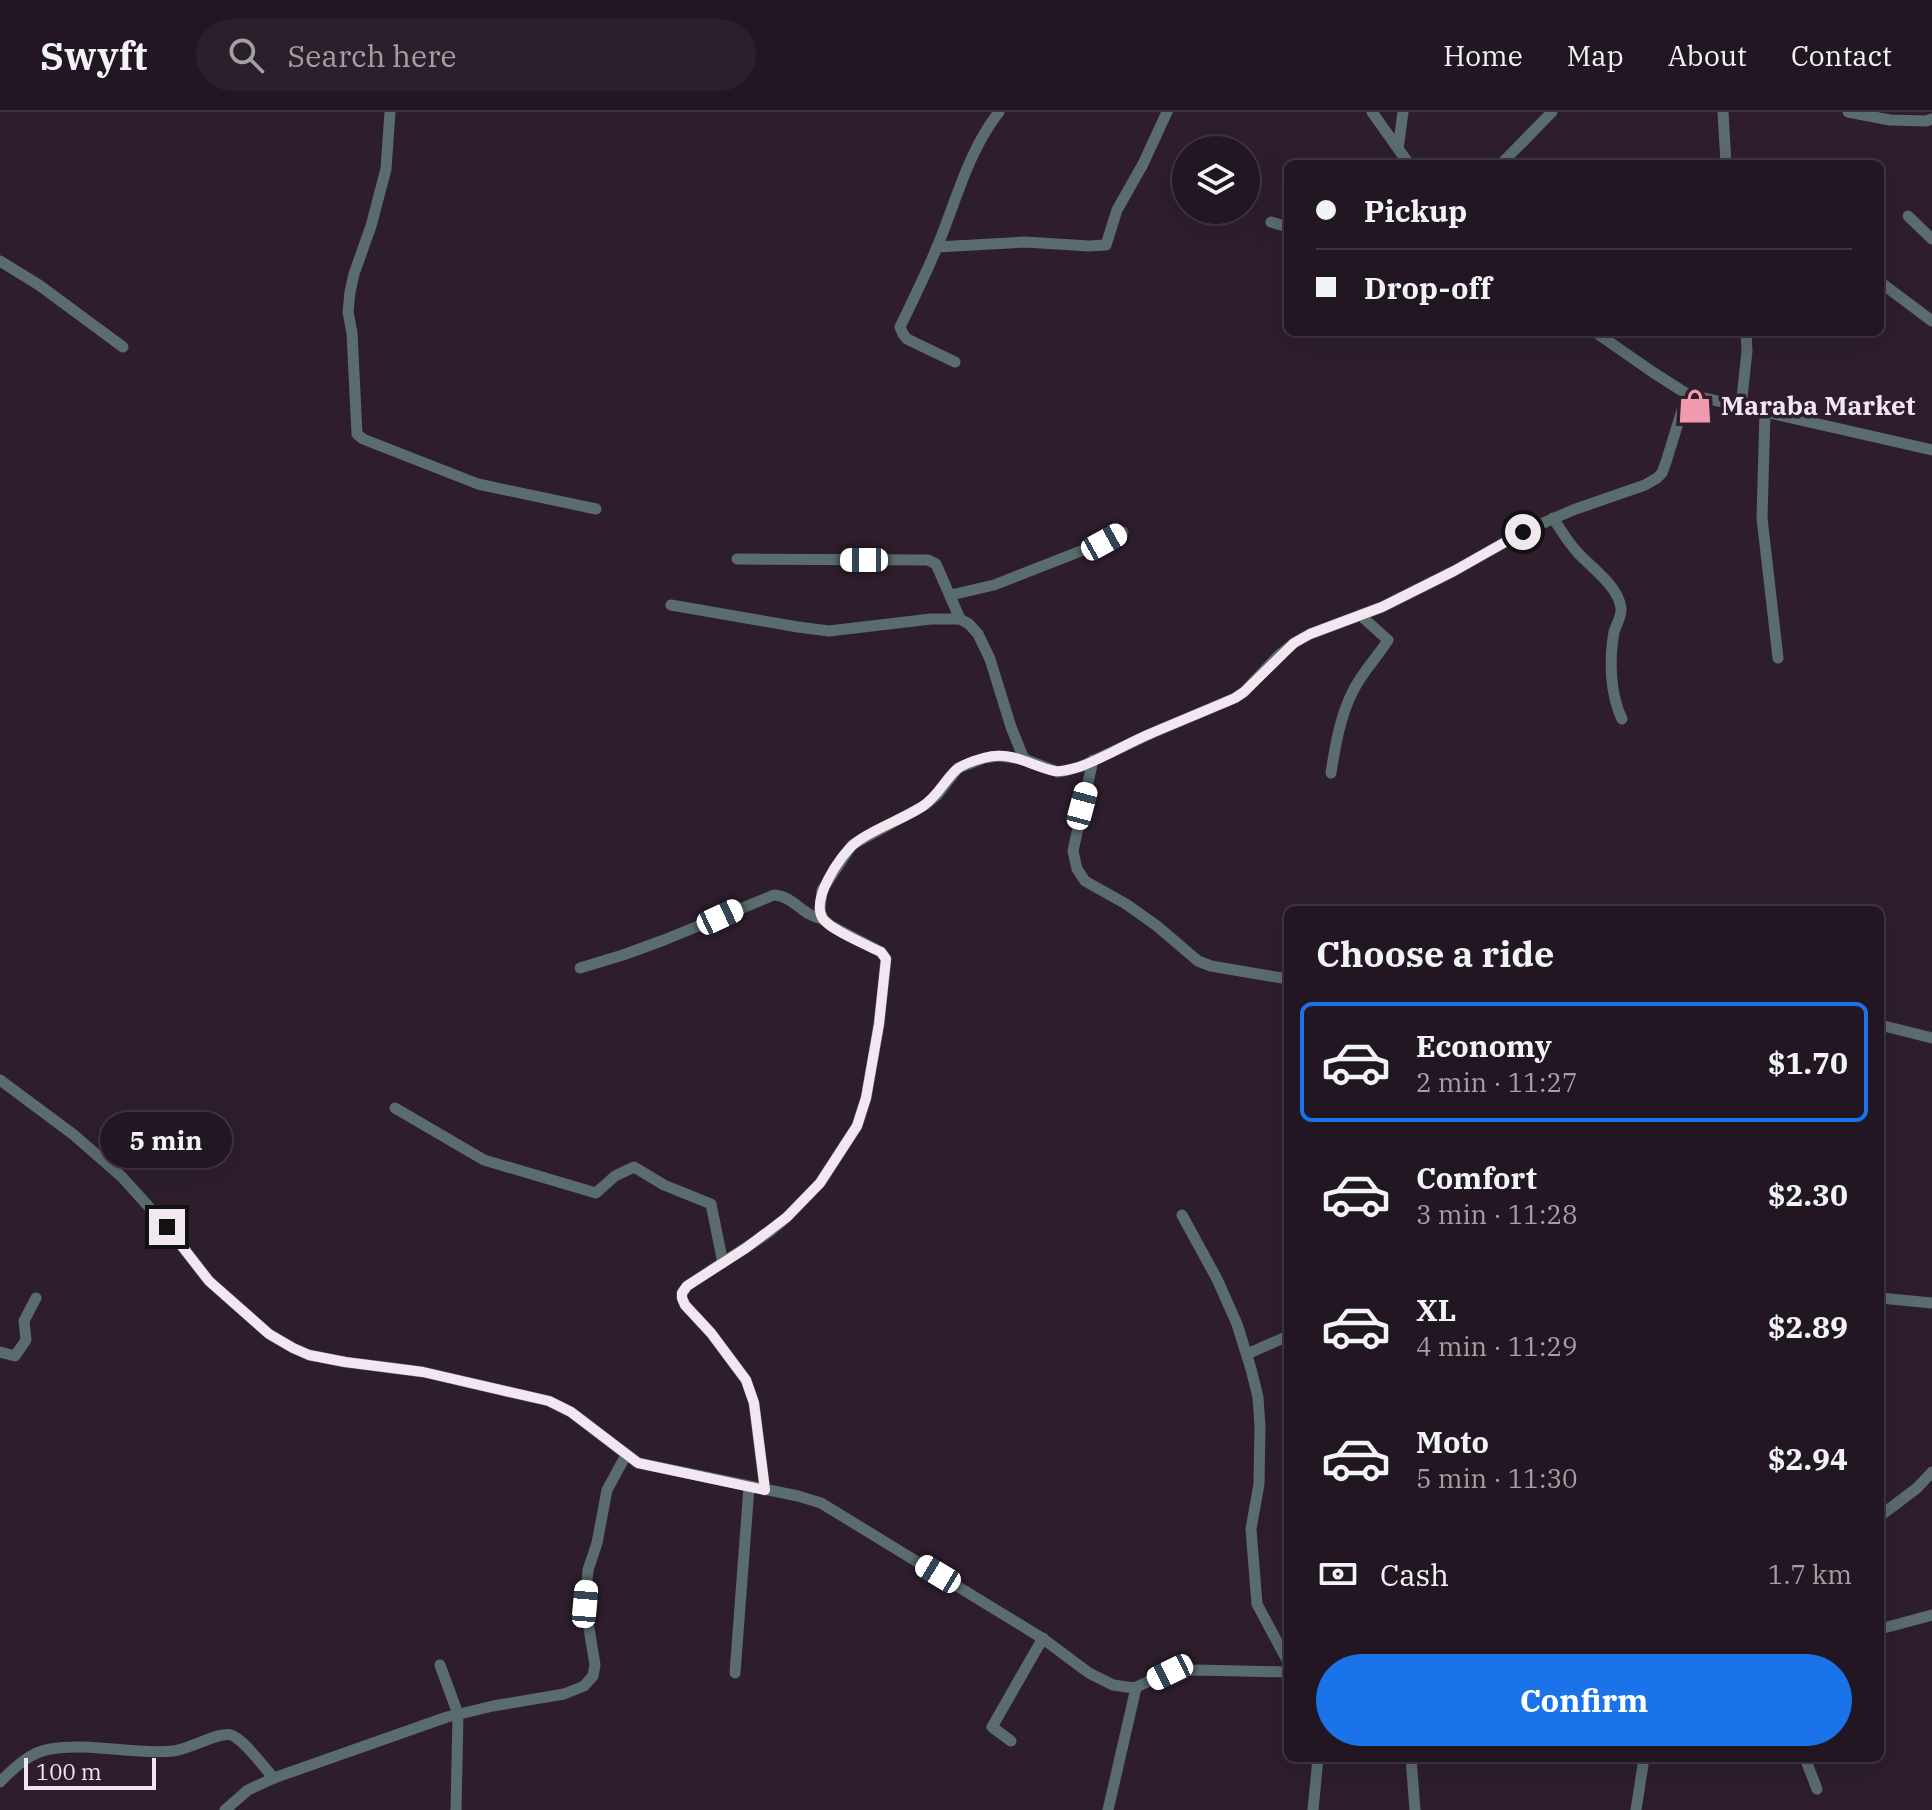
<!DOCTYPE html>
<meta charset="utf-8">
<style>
body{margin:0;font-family:"IBM Plex Serif",serif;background:#2a1f2a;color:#f1f3f6;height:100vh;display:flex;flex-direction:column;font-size:30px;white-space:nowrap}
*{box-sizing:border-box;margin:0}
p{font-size:26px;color:#a29fa5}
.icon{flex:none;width:44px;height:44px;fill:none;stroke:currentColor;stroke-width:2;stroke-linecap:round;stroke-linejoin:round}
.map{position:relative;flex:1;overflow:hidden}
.details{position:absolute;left:1284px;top:794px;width:600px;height:856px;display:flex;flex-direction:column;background:#221622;border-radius:12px;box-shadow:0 8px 32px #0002,0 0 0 2px #3f3540}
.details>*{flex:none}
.hud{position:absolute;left:1284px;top:48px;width:600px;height:176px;border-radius:12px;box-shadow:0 8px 32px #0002,0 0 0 2px #3f3540;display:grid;align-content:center;height:176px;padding:0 32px;background:#221622}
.fabs{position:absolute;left:1172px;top:24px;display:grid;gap:16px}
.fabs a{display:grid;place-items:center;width:88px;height:88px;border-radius:50%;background:#221622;box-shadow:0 8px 32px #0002,0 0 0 2px #3f3540;font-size:40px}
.scale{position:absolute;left:24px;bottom:20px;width:132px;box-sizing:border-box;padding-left:8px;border:4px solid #f2e7f1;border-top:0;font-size:22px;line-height:28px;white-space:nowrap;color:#f2e7f1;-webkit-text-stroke:6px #2e1e2d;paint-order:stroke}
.end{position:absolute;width:36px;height:36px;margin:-18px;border:10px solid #f2e7f1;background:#111;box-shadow:0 0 0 4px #111}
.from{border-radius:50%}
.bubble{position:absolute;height:56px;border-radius:28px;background:#221622;box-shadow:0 8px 32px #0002,0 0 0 2px #3f3540;font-size:26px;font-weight:700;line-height:56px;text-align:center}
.car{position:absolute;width:24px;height:48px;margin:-24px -12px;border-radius:10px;box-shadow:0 0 6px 2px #0007;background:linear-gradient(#fff 24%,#345 0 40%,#fff 0 76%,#345 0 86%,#fff 0)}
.hud b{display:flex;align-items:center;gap:28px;height:76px;font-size:30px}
.hud b+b{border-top:2px solid #3f3540}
.hud i{width:20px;height:20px;background:#f1f3f6}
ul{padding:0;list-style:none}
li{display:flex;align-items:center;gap:24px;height:120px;margin:0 16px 12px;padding:0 16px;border:4px solid transparent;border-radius:12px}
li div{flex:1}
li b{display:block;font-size:30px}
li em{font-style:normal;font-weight:700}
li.active{border-color:#1a73e8}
li>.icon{width:72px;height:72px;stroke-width:1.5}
h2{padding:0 32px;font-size:36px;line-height:96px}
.pay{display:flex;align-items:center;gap:20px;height:88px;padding:0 32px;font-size:30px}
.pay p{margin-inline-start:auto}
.button{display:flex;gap:16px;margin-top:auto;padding:16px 32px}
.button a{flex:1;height:92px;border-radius:48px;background:#1a73e8;color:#fff;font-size:32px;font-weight:700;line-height:92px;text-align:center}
header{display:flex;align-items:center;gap:48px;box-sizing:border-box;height:112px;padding:0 40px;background:#221622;border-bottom:2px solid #3f3540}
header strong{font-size:38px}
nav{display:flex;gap:44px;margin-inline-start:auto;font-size:28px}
.search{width:560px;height:72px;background:#2a1f2a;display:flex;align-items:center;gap:20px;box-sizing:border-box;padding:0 28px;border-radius:44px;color:#a29fa5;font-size:30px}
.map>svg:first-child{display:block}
</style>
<header>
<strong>Swyft</strong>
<div class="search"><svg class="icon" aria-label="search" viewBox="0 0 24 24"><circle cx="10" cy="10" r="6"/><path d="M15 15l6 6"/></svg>Search here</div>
<nav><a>Home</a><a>Map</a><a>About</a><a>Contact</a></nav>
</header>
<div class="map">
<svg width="1932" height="1698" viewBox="0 0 1932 1698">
<rect width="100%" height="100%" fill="#2e1e2d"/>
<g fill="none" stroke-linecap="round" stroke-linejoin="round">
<g stroke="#5a6c6e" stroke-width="11">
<path d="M390,0l-4,57 -15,57 -17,48 -4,18 -2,20 4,21 5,101 6,5 115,45 118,25"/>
<path d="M1372,0l37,52"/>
<path d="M1723,0l3,52"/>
<path d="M1848,0l42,8 36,1 6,-2"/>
<path d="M1398,37l5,-37"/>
<path d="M1501,52l51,-52"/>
<path d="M1908,104l24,23"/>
<path d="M1271,110l17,5"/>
<path d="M937,135l88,-5 64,4 17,-1 11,-35 26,-46 24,-52"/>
<path d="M0,149l39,24 84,62"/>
<path d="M1880,170l52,39"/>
<path d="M1595,220l59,41 33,21 245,56"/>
<path d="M955,250l-48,-23 -4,-5 -3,-7c13,-27 26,-53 37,-80 19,-45 31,-96 62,-135"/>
<path d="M1741,295l6,-56 -1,-19"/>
<path d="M1765,300l-3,106 16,140"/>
<path d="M1553,406c8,12 16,26 26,36 14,15 39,32 42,54 1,8 -5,17 -7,24 -5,28 -4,62 8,87"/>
<path d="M737,447l191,1 8,4 24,55"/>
<path d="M951,483l43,-10 110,-43 19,-10"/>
<path d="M671,493l127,22 31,4 102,-12h29l9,5 9,10 12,25 21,68 13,32"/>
<path d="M1093,648l-20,91 4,18 8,12 41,23 31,22 41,35 13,5 77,13"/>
<path d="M1331,661c4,-26 9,-56 21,-80 9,-20 25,-35 36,-53l-28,-25"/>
<path d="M580,856l43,-13 41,-15 110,-45c20,1 28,21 49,24"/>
<path d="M1880,913l52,13"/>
<path d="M0,968l74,55 48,42 45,50 42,54 60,53 24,14 16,7 36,7 78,10 126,29 22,11 67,51 160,33 23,7 221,135 47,35 24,12 21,3 36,-16 26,-2 92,2"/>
<path d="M395,996l89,52 112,33 19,-17 19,-9 30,18 47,19 12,59"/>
<path d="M1182,1103l35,64 20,45 14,45 7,28 2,30 -1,57 -8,45 6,75 31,58"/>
<path d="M1880,1186l52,5"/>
<path d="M0,1240l15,4 11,-16 -2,-19 12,-23"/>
<path d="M1247,1242l41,-18"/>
<path d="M765,1378l-11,-87 -8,-23 -35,-47 -26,-28 -3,-7v-5l5,-7 81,-53 19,-16 33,-34 37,-57 9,-28 13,-74 7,-65 -5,-7 -50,-26 -8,-7 -3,-8 2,-21 30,-45 73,-40 12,-10 21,-27 26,-10 14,-2 26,3 34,13 10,-2 14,-4 70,-33 83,-35 9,-6 34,-36 16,-13 16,-9 72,-27 72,-36 69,-39 50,-22 72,-25 12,-7 5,-5 4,-11 21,-68"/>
<path d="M1880,1404l37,-28 15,-16"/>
<path d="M1880,1517l52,-14"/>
<path d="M440,1553l18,49 -2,96"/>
<path d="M735,1561l14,-186"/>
<path d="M1011,1629l-19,-14 51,-89"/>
<path d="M1411,1646l4,52"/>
<path d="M1805,1646l12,31"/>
<path d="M0,1670c14,-14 30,-30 50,-33 40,-7 82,6 123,2 16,-1 46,-20 58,-16 13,4 33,33 43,43"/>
<path d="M225,1698l23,-20 26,-12 173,-61 46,-11 71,-12 20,-8 9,-10 2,-11 -10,-61 3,-34 9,-27 10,-53 19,-35"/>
<path d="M1108,1698l28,-122"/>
<path d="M1313,1698l5,-52"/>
<path d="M1636,1698l8,-52"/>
</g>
</g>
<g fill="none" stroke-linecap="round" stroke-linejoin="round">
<path stroke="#f2e7f1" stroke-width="10" d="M167,1115l42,54 60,53 24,14 16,7 36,7 78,10 126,29 22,11 67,51 127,27 -11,-87 -8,-23 -35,-47 -26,-28 -3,-7v-5l5,-7 59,-38 41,-31 33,-34 37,-57 9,-28 13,-74 7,-65 -5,-7c-14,-7 -50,-22 -58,-33 -13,-19 17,-63 31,-75 16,-14 50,-25 69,-38 15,-10 21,-25 33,-36 7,-6 20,-10 28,-12 28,-8 46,8 71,13 7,1 16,-2 24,-4 22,-8 44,-21 66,-31 30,-13 60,-25 90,-38l9,-6 50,-49 16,-9 72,-27 72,-36 69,-39"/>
</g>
<defs>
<g id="shop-bare" transform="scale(2.76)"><path d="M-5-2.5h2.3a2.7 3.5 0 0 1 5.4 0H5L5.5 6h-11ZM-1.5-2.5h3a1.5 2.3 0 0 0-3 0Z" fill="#f29aad" stroke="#2e1e2d" stroke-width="2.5" paint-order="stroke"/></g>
</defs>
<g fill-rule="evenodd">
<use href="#shop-bare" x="1695" y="294"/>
</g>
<g text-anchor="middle" stroke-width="7" stroke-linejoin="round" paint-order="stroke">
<g font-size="26" font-weight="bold" fill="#f2e7f1" stroke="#2e1e2d" text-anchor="start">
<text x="1721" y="303">Maraba Market</text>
</g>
</g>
</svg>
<div class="fabs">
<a><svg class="icon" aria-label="layers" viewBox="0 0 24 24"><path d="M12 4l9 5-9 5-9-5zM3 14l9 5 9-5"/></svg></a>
</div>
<div class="scale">100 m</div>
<i class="end from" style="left:1523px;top:420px"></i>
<i class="end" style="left:167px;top:1115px"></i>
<div class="bubble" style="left:100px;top:1000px;width:132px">5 min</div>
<i class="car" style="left:1104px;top:430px;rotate:61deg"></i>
<i class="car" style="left:864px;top:448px;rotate:270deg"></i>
<i class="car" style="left:1082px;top:694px;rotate:15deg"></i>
<i class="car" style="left:720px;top:805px;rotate:65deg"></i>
<i class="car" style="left:938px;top:1462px;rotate:301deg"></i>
<i class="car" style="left:585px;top:1492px;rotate:5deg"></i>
<i class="car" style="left:1170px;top:1560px;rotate:244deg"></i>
<div class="hud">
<b><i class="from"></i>Pickup</b>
<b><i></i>Drop-off</b>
</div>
<section class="details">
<h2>Choose a ride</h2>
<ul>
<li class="active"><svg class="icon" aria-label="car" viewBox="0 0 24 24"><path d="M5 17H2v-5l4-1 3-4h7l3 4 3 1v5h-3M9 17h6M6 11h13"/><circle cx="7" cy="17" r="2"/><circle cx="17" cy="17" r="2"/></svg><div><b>Economy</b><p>2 min · 11:27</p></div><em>$1.70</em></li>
<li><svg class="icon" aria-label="car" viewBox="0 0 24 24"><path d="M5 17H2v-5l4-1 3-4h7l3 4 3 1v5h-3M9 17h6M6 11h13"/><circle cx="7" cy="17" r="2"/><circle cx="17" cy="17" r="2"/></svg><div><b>Comfort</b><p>3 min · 11:28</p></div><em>$2.30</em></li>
<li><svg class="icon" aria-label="car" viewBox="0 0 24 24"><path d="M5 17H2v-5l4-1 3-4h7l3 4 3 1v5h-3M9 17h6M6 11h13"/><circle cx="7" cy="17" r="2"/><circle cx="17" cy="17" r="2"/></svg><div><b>XL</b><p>4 min · 11:29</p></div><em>$2.89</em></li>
<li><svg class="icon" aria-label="car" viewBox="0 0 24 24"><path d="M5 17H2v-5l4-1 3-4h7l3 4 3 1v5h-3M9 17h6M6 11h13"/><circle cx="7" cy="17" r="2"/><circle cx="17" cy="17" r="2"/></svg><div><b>Moto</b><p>5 min · 11:30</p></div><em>$2.94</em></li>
</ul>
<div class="pay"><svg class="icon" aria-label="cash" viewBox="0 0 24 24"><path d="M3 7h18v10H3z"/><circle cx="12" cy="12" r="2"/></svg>Cash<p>1.7 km</p></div>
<div class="button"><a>Confirm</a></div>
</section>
</div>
